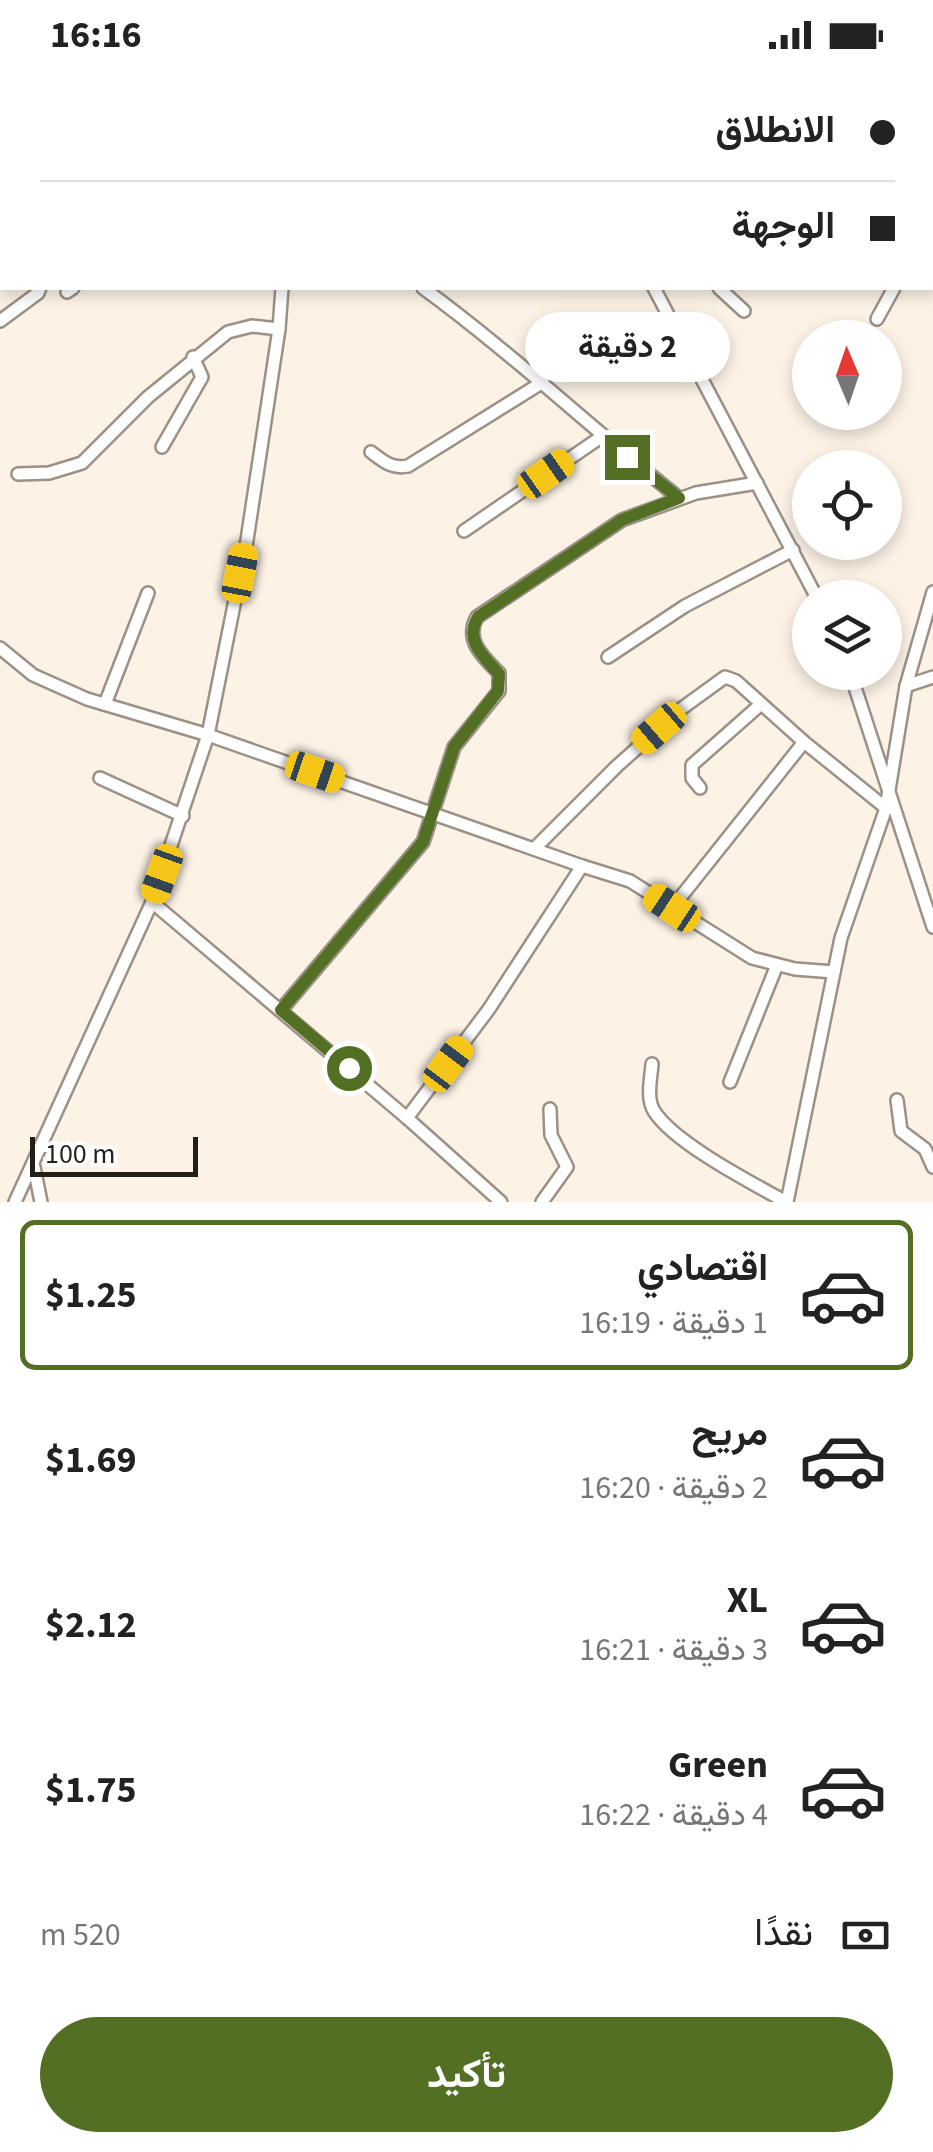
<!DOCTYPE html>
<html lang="ar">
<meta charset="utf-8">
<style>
body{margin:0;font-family:"Source Sans 3",Vazirmatn,sans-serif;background:#f2f2f2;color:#222;direction:rtl;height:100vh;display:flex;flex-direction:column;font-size:38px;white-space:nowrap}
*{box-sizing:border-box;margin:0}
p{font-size:32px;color:#767676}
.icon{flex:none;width:55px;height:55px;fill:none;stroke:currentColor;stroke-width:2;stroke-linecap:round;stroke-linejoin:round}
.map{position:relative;height:1132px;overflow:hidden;direction:ltr}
.drawer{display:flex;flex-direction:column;background:#fff;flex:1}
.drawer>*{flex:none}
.banner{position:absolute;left:0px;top:0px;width:935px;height:220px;box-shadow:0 5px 15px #0003;direction:rtl;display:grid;align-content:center;height:220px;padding:0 40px;background:#fff}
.needle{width:65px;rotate:358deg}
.controls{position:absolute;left:792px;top:250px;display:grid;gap:20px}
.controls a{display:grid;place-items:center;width:110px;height:110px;border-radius:50%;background:#fff;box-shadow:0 5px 15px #0003;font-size:50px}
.scale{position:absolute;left:30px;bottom:25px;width:168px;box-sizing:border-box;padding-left:10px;border:5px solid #221e1a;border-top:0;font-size:28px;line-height:35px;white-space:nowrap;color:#221e1a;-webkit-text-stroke:8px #fff;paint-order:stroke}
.end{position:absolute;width:45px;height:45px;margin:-22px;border:12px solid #536f23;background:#fff;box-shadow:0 0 0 5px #fff}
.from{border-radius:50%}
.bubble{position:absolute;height:70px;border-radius:35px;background:#fff;box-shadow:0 5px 15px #0003;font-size:32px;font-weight:700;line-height:70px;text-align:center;direction:rtl}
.car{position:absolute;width:30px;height:60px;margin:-30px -15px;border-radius:12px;box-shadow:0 0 8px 2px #0007;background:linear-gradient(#f5c518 24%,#345 0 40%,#f5c518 0 76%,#345 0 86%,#f5c518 0)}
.banner b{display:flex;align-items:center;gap:35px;height:95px;font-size:38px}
.banner b+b{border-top:2px solid #e0e0e0}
.banner i{width:25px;height:25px;background:#222}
ul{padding:18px 0 0;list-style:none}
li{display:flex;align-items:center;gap:30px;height:150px;margin:0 20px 15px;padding:0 20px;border:5px solid transparent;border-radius:15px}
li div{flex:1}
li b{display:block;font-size:38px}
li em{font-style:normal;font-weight:700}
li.on{border-color:#536f23}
li>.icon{width:90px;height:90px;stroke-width:1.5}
.pay{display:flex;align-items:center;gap:25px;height:110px;padding:0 40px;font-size:38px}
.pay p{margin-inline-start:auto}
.button{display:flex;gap:20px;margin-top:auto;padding:20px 40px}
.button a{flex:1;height:115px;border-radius:60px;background:#536f23;color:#fff;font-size:40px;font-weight:700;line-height:115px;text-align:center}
.status{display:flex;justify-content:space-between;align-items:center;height:70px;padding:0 50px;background:#fff;direction:ltr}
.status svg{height:28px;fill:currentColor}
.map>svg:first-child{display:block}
</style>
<div class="status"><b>16:16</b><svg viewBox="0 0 49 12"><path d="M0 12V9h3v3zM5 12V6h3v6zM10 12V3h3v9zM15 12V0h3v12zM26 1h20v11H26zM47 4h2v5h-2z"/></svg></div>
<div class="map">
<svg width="933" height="1132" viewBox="0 0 933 1132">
<rect width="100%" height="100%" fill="#fcf2e6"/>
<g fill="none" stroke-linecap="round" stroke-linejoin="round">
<g stroke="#9b9186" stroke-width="16">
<g id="street">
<path d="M110,0l2,2"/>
<path d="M277,0l1,2"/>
<path d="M636,0l1,2"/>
<path d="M932,152l1,-1"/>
<path d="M423,218c89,65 169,141 256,210"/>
<path d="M654,218l163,310"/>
<path d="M719,218l25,23"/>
<path d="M67,222l6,-4"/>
<path d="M877,249l17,-31"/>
<path d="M0,251l38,-28 2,-5"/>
<path d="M162,377l40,-70 -9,-20"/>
<path d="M371,382c13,10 21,17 37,14l135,-84"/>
<path d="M18,404l31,-1 33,-10 66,-66 80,-65 24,-6 27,3"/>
<path d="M464,461l137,-94"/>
<path d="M0,578l33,27 54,24 121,36 374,131 48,15 122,77 43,11 39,3"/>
<path d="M608,587l77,-51 108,-56"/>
<path d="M850,602l83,255"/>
<path d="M906,616l27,-9"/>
<path d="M105,634l43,-111"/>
<path d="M100,708l83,38"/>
<path d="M700,718l-8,-10v-13l69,-61"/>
<path d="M534,779l83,-83 64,-57 44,-32 11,4 68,61 82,66"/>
<path d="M152,832l255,216 94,84"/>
<path d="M672,838l132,-166"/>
<path d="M281,940l142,-168 31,-95 45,-56v-18c-16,-16 -35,-33 -22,-56l145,-97 74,-27 61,-10"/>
<path d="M652,994c-1,14 -6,34 2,47 20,32 98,72 132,91"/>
<path d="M730,1012l47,-117"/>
<path d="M897,1030l4,31 24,18 8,18"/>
<path d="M407,1048l82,-109 93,-143"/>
<path d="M34,1097l7,35"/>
<path d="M15,1132l137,-300 56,-167 39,-195 32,-211 3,-41"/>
<path d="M542,1132l25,-35 -16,-32 -1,-26"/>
<path d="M787,1132l54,-264 45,-130 20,-122 27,-94"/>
</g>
</g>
<g stroke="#9b9186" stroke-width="22">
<g id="secondary">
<path d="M550,0v2"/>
<path d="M567,0l2,2"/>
<path d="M0,2h16"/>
<path d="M0,28h2"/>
<path d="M932,44h1"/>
<path d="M932,70h1"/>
</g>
</g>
<use href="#street" stroke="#fff" stroke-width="11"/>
<use href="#secondary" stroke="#fff" stroke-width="18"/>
</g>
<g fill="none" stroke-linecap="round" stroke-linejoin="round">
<path stroke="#536f23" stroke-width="12" d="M349,998l-68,-58 142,-168 31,-95 44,-56 1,-17c-16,-18 -35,-34 -21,-57l144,-97 57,-22 -52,-41"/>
</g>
</svg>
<div class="controls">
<a><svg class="needle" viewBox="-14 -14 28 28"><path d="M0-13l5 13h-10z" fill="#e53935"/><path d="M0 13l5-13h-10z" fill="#767676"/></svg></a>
<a><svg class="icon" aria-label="locate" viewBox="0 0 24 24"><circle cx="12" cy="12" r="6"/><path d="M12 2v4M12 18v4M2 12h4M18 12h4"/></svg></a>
<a><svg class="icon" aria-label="layers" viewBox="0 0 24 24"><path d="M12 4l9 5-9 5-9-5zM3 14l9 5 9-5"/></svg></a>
</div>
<div class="scale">100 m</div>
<i class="end from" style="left:349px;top:998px"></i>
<i class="end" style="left:627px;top:387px"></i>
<div class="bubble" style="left:525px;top:242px;width:205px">2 دقيقة</div>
<i class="car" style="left:546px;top:404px;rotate:55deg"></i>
<i class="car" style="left:240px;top:503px;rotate:11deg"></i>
<i class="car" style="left:659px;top:658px;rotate:229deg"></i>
<i class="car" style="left:315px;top:702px;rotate:109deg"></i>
<i class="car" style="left:162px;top:804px;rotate:200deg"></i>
<i class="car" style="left:672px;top:838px;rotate:303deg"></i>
<i class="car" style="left:448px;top:994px;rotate:37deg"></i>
<div class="banner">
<b><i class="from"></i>الانطلاق</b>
<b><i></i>الوجهة</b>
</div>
</div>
<section class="drawer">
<ul>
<li class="on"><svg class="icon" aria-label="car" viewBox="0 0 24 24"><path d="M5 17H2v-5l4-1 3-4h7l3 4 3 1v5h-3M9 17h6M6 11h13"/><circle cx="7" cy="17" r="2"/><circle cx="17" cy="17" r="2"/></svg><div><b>اقتصادي</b><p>1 دقيقة · 16:19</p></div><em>$1.25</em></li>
<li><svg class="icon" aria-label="car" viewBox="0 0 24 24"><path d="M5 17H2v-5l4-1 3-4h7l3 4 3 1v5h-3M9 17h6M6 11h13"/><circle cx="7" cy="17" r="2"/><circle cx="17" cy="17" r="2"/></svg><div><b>مريح</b><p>2 دقيقة · 16:20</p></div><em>$1.69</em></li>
<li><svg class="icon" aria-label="car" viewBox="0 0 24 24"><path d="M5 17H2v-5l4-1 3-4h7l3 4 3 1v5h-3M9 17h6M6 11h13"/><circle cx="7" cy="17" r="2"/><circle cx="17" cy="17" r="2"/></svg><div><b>XL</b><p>3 دقيقة · 16:21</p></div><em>$2.12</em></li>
<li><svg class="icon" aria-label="car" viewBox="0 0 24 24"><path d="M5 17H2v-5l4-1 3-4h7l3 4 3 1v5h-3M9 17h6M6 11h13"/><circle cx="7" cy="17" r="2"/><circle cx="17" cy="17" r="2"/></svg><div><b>Green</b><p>4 دقيقة · 16:22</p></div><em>$1.75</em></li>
</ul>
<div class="pay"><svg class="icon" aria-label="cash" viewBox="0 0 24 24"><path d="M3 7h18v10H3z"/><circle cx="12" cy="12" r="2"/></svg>نقدًا<p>520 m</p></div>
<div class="button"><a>تأكيد</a></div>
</section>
